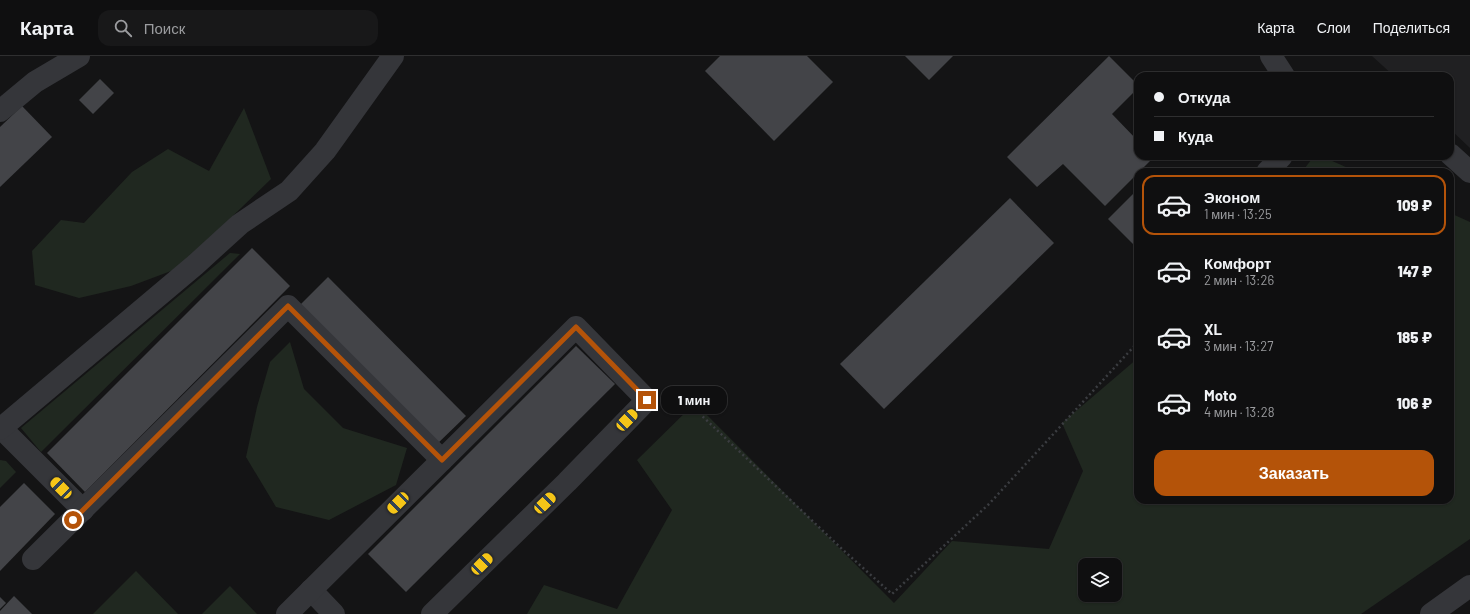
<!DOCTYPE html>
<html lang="ru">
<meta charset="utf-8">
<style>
body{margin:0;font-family:Barlow,sans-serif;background:#181819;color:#f1f3f6;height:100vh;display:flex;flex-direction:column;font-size:15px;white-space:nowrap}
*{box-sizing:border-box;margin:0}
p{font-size:13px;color:#9b9c9f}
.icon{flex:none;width:22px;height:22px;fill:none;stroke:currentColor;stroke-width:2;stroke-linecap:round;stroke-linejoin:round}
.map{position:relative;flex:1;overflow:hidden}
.panel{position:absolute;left:1134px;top:112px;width:320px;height:336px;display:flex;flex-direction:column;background:#0f0f10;border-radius:12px;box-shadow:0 1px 3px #0004,0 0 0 1px #2f2f30}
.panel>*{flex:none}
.hud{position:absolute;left:1134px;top:16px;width:320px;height:88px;border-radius:12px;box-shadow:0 1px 3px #0004,0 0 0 1px #2f2f30;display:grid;align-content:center;height:88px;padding:0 20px;background:#0f0f10}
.buttons{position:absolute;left:1078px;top:502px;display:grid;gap:8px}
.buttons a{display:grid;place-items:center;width:44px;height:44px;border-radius:8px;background:#0f0f10;box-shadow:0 1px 3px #0004,0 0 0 1px #2f2f30;font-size:20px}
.end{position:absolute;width:18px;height:18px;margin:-9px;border:5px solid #b45309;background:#fff;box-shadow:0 0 0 2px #fff}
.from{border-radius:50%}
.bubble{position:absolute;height:28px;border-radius:12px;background:#0f0f10;box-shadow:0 1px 3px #0004,0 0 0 1px #2f2f30;font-size:13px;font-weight:800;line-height:28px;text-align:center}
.car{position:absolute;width:12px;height:24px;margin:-12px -6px;border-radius:5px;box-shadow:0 0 3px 1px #0007;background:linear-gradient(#f5c518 24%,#345 0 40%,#f5c518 0 76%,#345 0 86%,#f5c518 0)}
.hud b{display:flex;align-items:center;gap:14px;height:38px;font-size:15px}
.hud b+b{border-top:1px solid #2f2f30}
.hud i{width:10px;height:10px;background:#f1f3f6}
ul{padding:7px 0 0;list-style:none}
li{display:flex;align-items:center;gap:12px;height:60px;margin:0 8px 6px;padding:0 12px;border:2px solid transparent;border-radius:12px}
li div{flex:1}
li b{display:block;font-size:15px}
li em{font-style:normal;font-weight:800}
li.on{border-color:#b45309}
li>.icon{width:36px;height:36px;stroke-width:1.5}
.action{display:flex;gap:8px;margin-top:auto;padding:8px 20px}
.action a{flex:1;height:46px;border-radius:12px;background:#b45309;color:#fff;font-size:16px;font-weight:800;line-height:46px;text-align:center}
header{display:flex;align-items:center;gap:24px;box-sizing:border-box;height:56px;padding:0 20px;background:#0f0f10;border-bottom:1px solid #2f2f30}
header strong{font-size:19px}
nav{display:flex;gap:22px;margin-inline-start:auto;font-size:14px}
.search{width:280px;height:36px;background:#181819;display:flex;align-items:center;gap:10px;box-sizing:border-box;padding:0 14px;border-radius:12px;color:#9b9c9f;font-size:15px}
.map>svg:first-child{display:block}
</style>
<header>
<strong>Карта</strong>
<div class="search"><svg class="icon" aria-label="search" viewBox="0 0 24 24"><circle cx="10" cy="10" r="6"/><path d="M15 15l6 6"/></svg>Поиск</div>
<nav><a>Карта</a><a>Слои</a><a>Поделиться</a></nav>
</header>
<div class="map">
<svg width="1470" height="558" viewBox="0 0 1470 558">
<rect width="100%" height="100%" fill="#141415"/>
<path fill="#202022" d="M1372,0h98v92l-20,-19v-53h-56z"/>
<g fill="#202820" fill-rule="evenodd">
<path d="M244,52l27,71 -92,89 -48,18 -52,12 -44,-13 -3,-34 29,-31 23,3 48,-51 36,-23 41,22z"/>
<path d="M1314,100h7l36,16h-55z"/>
<path d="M1450,157l20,9v317l-109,75h-834l17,-29 73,24 55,-99 -35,-50 58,-57 199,200 58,-62 97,8 34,-78 -21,-48 76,-65v142h312zM1085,509h30v30h-30z"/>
<path d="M230,197l10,1 -199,198 -20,-24z"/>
<path d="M290,286l14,47 39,39 64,20 -11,37 -67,35 -53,-13 -30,-50 11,-50 13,-45z"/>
<path d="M0,404l6,1 10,11 -16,16z"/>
<path d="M136,515l42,43h-85z"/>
<path d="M230,530l27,28h-55z"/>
</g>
<g fill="#434448">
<path d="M720,0h87l26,26 -59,59 -69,-70z"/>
<path d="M905,0h48l-24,24z"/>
<path d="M1109,0l29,29v3l-26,26 26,27v15l16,1 -49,49 -42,-42 -26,23 -30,-30z"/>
<path d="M100,23l14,14 -21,21 -14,-14z"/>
<path d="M22,50l30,31 -52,50v-60z"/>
<path d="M1138,133v60l-30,-30z"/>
<path d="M1010,142l44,45 -170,166 -44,-45z"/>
<path d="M252,192l38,38 -205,206 -38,-39z"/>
<path d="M328,221l138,139 -31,30 -137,-139z"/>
<path d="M576,290l39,38 -209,208 -38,-38z"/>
<path d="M24,427l31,31 -55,57v-64z"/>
<path d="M14,540l18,18h-32v-3z"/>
<path d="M0,541l6,6 -6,6z"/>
</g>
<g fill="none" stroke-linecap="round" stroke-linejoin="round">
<path stroke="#3b3d41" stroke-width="2.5" stroke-dasharray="2 3" stroke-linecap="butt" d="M667,341l12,-3 163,155 50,45 97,-90 149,-162"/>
<g stroke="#35363a" stroke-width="22">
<path d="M1271,0l13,20"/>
<path d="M0,55l35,-29 44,-26"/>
<path d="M1450,98l20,18"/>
<path d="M1267,116l15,-16"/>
<path d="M1,372l82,82"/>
<path d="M0,373l195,-164 45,-41 49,-33 36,-40 68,-95"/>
<path d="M33,503l255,-253 154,154"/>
<path d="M311,534l23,24"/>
<path d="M287,558l289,-287 71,73 -80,82 -135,132"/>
<path d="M1431,558l39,-28"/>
</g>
</g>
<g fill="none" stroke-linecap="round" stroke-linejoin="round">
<path stroke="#b45309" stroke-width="5" d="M73,464l215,-214 154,154 134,-133 71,73"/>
</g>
</svg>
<div class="buttons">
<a><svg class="icon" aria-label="layers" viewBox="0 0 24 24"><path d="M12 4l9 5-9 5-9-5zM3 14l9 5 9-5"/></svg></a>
</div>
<i class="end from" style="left:73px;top:464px"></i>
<i class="end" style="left:647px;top:344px"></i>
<div class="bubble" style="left:661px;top:330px;width:66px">1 мин</div>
<i class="car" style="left:627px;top:364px;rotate:44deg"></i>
<i class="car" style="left:61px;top:432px;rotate:315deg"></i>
<i class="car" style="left:398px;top:447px;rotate:225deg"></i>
<i class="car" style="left:545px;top:447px;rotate:46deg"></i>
<i class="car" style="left:482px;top:508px;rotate:45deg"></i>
<div class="hud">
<b><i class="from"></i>Откуда</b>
<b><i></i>Куда</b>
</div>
<section class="panel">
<ul>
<li class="on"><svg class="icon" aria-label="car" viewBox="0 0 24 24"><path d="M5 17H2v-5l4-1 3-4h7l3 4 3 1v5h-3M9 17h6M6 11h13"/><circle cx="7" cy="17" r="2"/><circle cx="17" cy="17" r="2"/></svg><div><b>Эконом</b><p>1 мин · 13:25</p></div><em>109 ₽</em></li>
<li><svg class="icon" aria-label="car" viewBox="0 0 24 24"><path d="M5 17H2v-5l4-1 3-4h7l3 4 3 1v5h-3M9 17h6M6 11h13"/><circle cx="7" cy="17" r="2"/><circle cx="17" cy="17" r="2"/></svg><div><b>Комфорт</b><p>2 мин · 13:26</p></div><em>147 ₽</em></li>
<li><svg class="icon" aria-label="car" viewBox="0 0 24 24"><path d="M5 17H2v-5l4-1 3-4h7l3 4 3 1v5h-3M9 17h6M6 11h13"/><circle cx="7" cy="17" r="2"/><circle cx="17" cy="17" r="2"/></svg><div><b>XL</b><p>3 мин · 13:27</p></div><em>185 ₽</em></li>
<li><svg class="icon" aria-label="car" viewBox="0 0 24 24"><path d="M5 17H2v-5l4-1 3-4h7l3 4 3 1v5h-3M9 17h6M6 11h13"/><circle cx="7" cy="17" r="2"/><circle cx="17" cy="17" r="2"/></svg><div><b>Moto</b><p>4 мин · 13:28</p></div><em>106 ₽</em></li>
</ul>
<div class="action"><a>Заказать</a></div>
</section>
</div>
